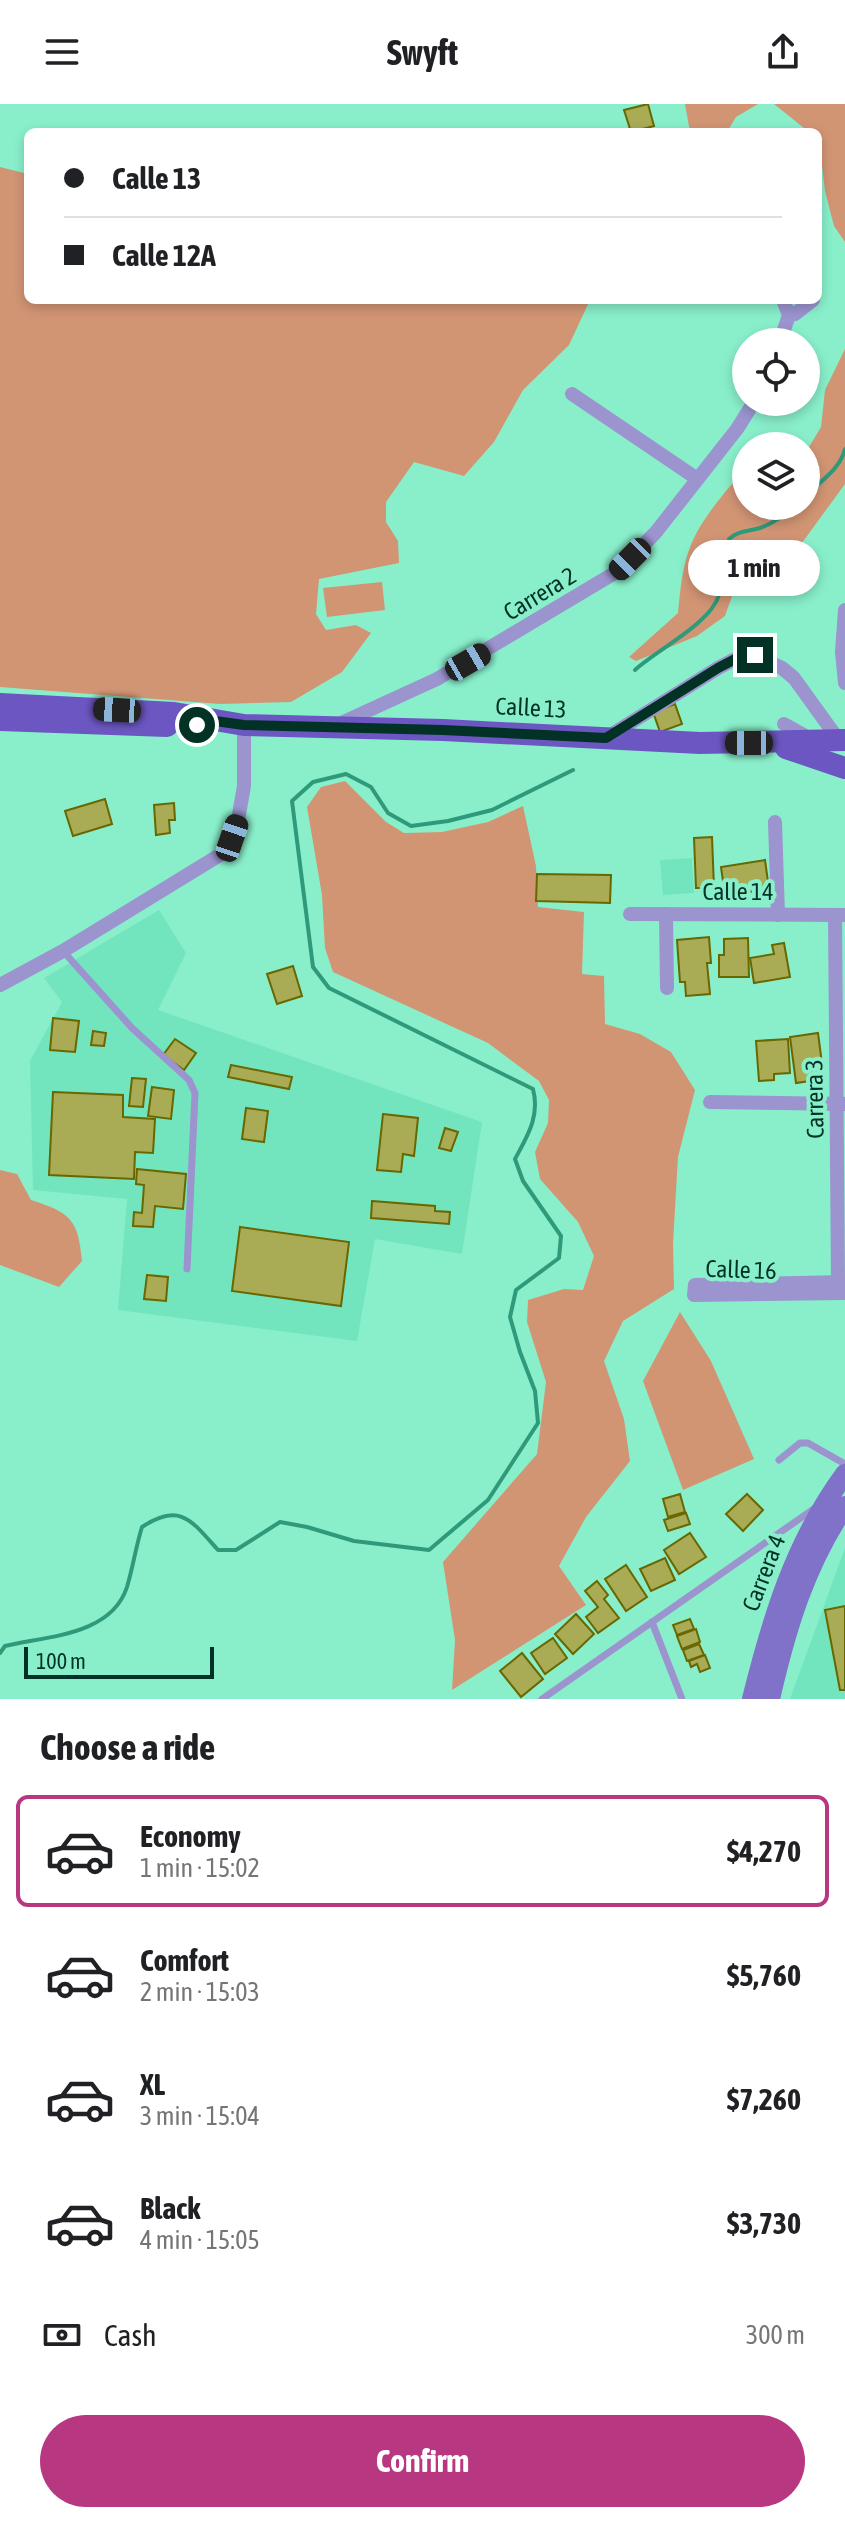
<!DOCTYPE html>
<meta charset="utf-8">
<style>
body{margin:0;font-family:"Asap Condensed",sans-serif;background:#f6f6f6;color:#202124;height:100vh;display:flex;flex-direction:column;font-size:30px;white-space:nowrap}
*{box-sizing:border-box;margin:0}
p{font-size:26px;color:#757577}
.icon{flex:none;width:44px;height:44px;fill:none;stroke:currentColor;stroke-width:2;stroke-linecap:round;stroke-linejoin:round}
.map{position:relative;height:1595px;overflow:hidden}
.details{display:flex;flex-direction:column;background:#fff;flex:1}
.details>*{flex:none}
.guide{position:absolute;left:24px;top:24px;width:798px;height:176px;border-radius:12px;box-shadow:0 4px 12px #0003;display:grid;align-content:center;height:176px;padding:0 40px;background:#fff}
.tools{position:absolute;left:732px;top:224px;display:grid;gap:16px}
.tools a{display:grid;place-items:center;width:88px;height:88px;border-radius:50%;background:#fff;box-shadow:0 4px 12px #0003;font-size:40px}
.scale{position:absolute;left:24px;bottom:20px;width:190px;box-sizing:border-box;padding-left:8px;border:4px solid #023225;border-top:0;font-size:22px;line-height:28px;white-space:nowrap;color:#023225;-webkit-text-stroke:6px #89efcb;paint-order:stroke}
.end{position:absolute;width:36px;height:36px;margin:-18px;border:10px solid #023225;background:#fff;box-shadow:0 0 0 4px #fff}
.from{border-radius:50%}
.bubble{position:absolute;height:56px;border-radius:28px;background:#fff;box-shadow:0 4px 12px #0003;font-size:26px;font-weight:700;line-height:56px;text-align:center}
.car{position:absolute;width:24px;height:48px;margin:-24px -12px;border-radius:10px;box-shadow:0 0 6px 2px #0007;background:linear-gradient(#222 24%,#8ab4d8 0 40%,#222 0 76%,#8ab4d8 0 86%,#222 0)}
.guide b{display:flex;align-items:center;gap:28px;height:76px;font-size:30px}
.guide b+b{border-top:2px solid #e0e0e0}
.guide i{width:20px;height:20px;background:#202124}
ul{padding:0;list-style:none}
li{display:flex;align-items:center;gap:24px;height:112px;margin:0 16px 12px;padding:0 24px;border:4px solid transparent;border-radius:12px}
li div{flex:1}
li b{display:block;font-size:30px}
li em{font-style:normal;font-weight:700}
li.current{border-color:#b83781}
li>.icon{width:72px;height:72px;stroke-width:1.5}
h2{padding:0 40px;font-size:36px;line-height:96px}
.pay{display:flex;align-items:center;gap:20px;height:88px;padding:0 40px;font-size:30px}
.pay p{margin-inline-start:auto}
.action{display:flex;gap:16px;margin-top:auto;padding:16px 40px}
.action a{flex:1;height:92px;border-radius:48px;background:#b83781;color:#fff;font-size:32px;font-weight:700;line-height:92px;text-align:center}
header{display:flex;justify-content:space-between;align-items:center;height:104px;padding:0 40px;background:#fff;font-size:36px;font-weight:700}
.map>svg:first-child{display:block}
</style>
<header><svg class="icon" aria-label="menu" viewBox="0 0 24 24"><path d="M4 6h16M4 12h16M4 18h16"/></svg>Swyft<svg class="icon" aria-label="share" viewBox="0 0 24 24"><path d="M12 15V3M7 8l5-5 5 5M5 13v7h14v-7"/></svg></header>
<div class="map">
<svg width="845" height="1595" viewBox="0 0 845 1595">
<rect width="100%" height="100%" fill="#89efcb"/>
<g fill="#73e5be">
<path d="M692,754l2,35 -31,2 -3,-35z"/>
<path d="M159,806l27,43 -28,57 324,112 -20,132 -87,-15 -18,102 -239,-31 9,-111 -94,-9 -3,-129 32,-59 -18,-24z"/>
<path d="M845,1444v151h-55z"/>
</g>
<g fill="#d29574">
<path d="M685,0h73l-22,13 -9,15h-37z"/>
<path d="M774,0h71v138l-11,-16 -9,-35 -7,-59h-9z"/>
<path d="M0,63l28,7v126h562l-21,45 -46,45 -29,52 -30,34 -50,-14 -28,40v20l12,19 1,22 -80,16 -3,35 10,16 30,-5 15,8 -29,39 -51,30 -71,2 -220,-17z"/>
<path d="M845,245v135l-46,63 -56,18 -18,51 -28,20 -61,25 -7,-4 49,-44c5,-51 8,-71 40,-112 9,-11 15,-21 28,-26v31h60v-54l15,-25 4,-37z"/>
<path d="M382,478l3,28 -58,7 -4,-29z"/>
<path d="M345,677l41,41 18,11 38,-1 46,-10 35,-16 13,60 2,41 46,5 -2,62 22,2 1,48 35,10 31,18 24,38 -17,67 -5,86 1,46 -51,32 -19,40 20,58 6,42 -44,56 -27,49 27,39 -134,85 3,-50 -12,-78 94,-108 9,-72 -19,-60 1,-22 36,-11 19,1 11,-34 -16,-34 -38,-43 -5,-27 13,-29 1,-23 -10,-19 -51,-38 -155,-71 -8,-24 -3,-53 -15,-88 14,-20z"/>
<path d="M0,1066l17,4 14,26c40,13 47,19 51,61l-23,26 -59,-22z"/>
<path d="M680,1208l31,49 43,98 -71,31 -40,-109z"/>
</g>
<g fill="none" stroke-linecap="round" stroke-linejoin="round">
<g stroke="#2f9a7a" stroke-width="4">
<path d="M806,391c14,-13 35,-27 39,-46"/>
<path d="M635,566c23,-21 75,-46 84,-75 6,-17 7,-38 10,-56 11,-9 18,-7 31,-11 14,-5 23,-12 34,-22"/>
<path d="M0,1549l5,-7c41,-10 106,-10 122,-59 6,-20 9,-41 15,-60 38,-25 49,-7 76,23h18l44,-28 27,5 47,14 75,9 59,-50 50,-77 -3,-32 -15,-39 -10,-35 6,-27 43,-32 2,-22 -38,-55 -8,-22c13,-24 25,-43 18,-70l-204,-101 -16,-21 -21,-166 21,-19 33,-8 25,13 17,26 23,13 37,-5 44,-11 81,-40"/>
</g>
</g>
<g fill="#aaab55" stroke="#686700" stroke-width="2">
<path d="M648,0l6,22 -23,6 -7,-22z"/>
<path d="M675,600l7,20 -22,8 -7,-20z"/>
<path d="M105,695l7,25 -39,12 -8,-25z"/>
<path d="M174,699l1,17h-6l1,13 -14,2 -2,-30z"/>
<path d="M712,733l2,51h-18l-2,-50z"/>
<path d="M765,756l4,29 -44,7 -4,-29z"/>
<path d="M537,770l74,1 -1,28 -74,-2z"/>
<path d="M709,833l2,26h-4l3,31 -24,2 -1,-14h-5l-3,-42z"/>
<path d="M748,834l1,39h-30v-22h5v-16z"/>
<path d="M784,839l6,34 -36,6 -4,-25 24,-4 -2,-9z"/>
<path d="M293,862l9,30 -25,8 -10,-30z"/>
<path d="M53,914l26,3 -4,31 -25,-2z"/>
<path d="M93,927l13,2 -2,13 -13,-1z"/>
<path d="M818,929l6,46 -28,4 -6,-46z"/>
<path d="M175,935l21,14 -12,17 -21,-15z"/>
<path d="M788,935l2,34 -16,1v6l-15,1 -3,-40z"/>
<path d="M231,961l61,12 -3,12 -61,-12z"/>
<path d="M132,974l14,1 -3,28 -14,-1z"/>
<path d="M152,983l22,3 -3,29 -23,-3z"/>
<path d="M53,988l70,3v22l32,2 -2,34 -18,-1 -1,27 -85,-4z"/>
<path d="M246,1004l22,3 -4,31 -22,-3z"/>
<path d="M383,1010l35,4 -4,38 -11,-2 -2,18 -24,-2z"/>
<path d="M445,1024l13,4 -7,19 -12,-3z"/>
<path d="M137,1065l49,5 -3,35 -28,-3 -2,21 -20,-1 1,-14 8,1 2,-28 -8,-1z"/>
<path d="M372,1097l63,5v5l15,1 -1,12 -78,-6z"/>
<path d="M240,1123l109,15 -8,64 -109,-15z"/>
<path d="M147,1171l21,2 -2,24 -22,-2z"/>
<path d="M680,1390l5,18 -17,5 -5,-18z"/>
<path d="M747,1390l16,16 -20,21 -17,-17z"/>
<path d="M686,1409l4,11 -22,7 -4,-11z"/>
<path d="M690,1429l16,24 -27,17 -15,-24z"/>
<path d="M665,1454l10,22 -24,11 -11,-22z"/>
<path d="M626,1461l21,32 -21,14 -21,-32z"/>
<path d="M597,1477l11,14 -4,4 15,19 -21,15 -12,-16 12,-10 -13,-16z"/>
<path d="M845,1502v84h-5l-15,-80z"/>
<path d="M576,1510l18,20 -21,20 -18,-20z"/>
<path d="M690,1515l4,10 -17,6 -4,-10z"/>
<path d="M696,1525l4,13 -18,7 -5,-13z"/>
<path d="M553,1534l14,20 -22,16 -14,-21z"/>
<path d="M699,1540l5,11 -17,6 -4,-11z"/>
<path d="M522,1549l21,26 -22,18 -21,-26z"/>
<path d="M705,1551l5,13 -10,4 -3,-8 -6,3 -2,-6z"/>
</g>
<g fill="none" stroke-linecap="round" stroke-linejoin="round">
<g stroke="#9b94cf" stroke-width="7">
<path d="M63,847l69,77 57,52 6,13 -8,176"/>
<path d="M779,1356l21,-17h8l37,21"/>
<path d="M652,1518l30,77"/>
<path d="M542,1595l273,-191"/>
</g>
<g stroke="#9b94cf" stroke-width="14">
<path d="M789,211l6,-1 18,-14"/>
<path d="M780,238l9,-27 -6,-15"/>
<path d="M572,290l124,84"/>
<path d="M845,506l-3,42 3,31"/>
<path d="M339,620l98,-45 181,-108 38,-39 81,-103 17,-27"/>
<path d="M784,620l27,15"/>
<path d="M606,634l112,-70 21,-11 16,-2 27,13 12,10 44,61"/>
<path d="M775,718l3,93"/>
<path d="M630,810l215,1"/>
<path d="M666,810l1,74"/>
<path d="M835,811l3,367"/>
<path d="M0,881l63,-34 160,-98 15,-33 6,-34v-61"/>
<path d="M710,998l135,2"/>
<path d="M845,1178l-150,3 -1,10 151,-2"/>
</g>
<g stroke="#7f72c8" stroke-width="20">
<path d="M752,1595c20,-81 43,-157 93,-225"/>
<path d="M770,1595c16,-70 35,-134 75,-193"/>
</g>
<g stroke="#6c56c1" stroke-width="22">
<path d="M0,600l174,9 70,12 199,5 257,13 145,-3"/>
<path d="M0,616l167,6"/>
<path d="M786,644l59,20"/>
</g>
</g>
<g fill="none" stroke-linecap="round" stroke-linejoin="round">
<path stroke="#023225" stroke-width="10" d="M197,621l18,-4 29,4 199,5 163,8 112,-70 21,-11 16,-2"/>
</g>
<g text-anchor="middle" stroke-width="8" stroke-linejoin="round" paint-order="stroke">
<g font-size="24" fill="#023225" stroke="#89efcb">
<text transform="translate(540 490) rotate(-31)" y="8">Carrera 2</text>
<text transform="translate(531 604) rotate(3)" y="8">Calle 13</text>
<text x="738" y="796">Calle 14</text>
<text transform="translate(815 995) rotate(-91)" y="8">Carrera 3</text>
<text transform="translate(741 1166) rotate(2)" y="8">Calle 16</text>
<text transform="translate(764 1469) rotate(-69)" y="8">Carrera 4</text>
</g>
</g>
</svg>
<div class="tools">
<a><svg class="icon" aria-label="locate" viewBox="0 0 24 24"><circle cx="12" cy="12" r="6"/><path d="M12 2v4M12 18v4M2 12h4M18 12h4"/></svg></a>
<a><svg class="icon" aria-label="layers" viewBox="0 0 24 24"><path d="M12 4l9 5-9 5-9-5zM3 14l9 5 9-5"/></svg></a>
</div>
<div class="scale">100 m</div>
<i class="end from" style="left:197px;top:621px"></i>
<i class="end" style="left:755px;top:551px"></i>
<div class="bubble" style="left:688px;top:436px;width:132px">1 min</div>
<i class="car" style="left:630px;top:455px;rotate:225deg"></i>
<i class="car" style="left:468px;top:558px;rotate:60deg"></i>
<i class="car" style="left:117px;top:606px;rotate:273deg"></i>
<i class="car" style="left:749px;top:639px;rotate:270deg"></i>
<i class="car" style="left:232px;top:734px;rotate:19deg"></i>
<div class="guide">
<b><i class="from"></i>Calle 13</b>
<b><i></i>Calle 12A</b>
</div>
</div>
<section class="details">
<h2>Choose a ride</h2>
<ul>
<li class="current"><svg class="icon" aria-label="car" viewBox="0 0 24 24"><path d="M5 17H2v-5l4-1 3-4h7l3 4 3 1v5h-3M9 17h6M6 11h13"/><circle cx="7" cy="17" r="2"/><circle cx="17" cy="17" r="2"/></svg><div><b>Economy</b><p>1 min · 15:02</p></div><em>$4,270</em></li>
<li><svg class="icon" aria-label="car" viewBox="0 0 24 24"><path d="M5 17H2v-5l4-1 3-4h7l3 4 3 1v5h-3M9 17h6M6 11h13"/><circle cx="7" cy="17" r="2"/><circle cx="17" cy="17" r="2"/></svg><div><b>Comfort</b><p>2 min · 15:03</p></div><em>$5,760</em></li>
<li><svg class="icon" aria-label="car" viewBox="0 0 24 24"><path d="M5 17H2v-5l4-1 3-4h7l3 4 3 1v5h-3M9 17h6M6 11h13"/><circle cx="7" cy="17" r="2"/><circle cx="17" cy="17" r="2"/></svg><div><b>XL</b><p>3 min · 15:04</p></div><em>$7,260</em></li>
<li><svg class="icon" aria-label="car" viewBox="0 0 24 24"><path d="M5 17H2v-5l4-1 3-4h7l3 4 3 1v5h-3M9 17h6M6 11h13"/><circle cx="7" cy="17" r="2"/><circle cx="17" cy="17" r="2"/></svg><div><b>Black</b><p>4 min · 15:05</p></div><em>$3,730</em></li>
</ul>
<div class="pay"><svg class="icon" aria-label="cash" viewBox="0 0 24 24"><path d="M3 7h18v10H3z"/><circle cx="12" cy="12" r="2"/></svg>Cash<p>300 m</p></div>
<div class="action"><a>Confirm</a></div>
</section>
